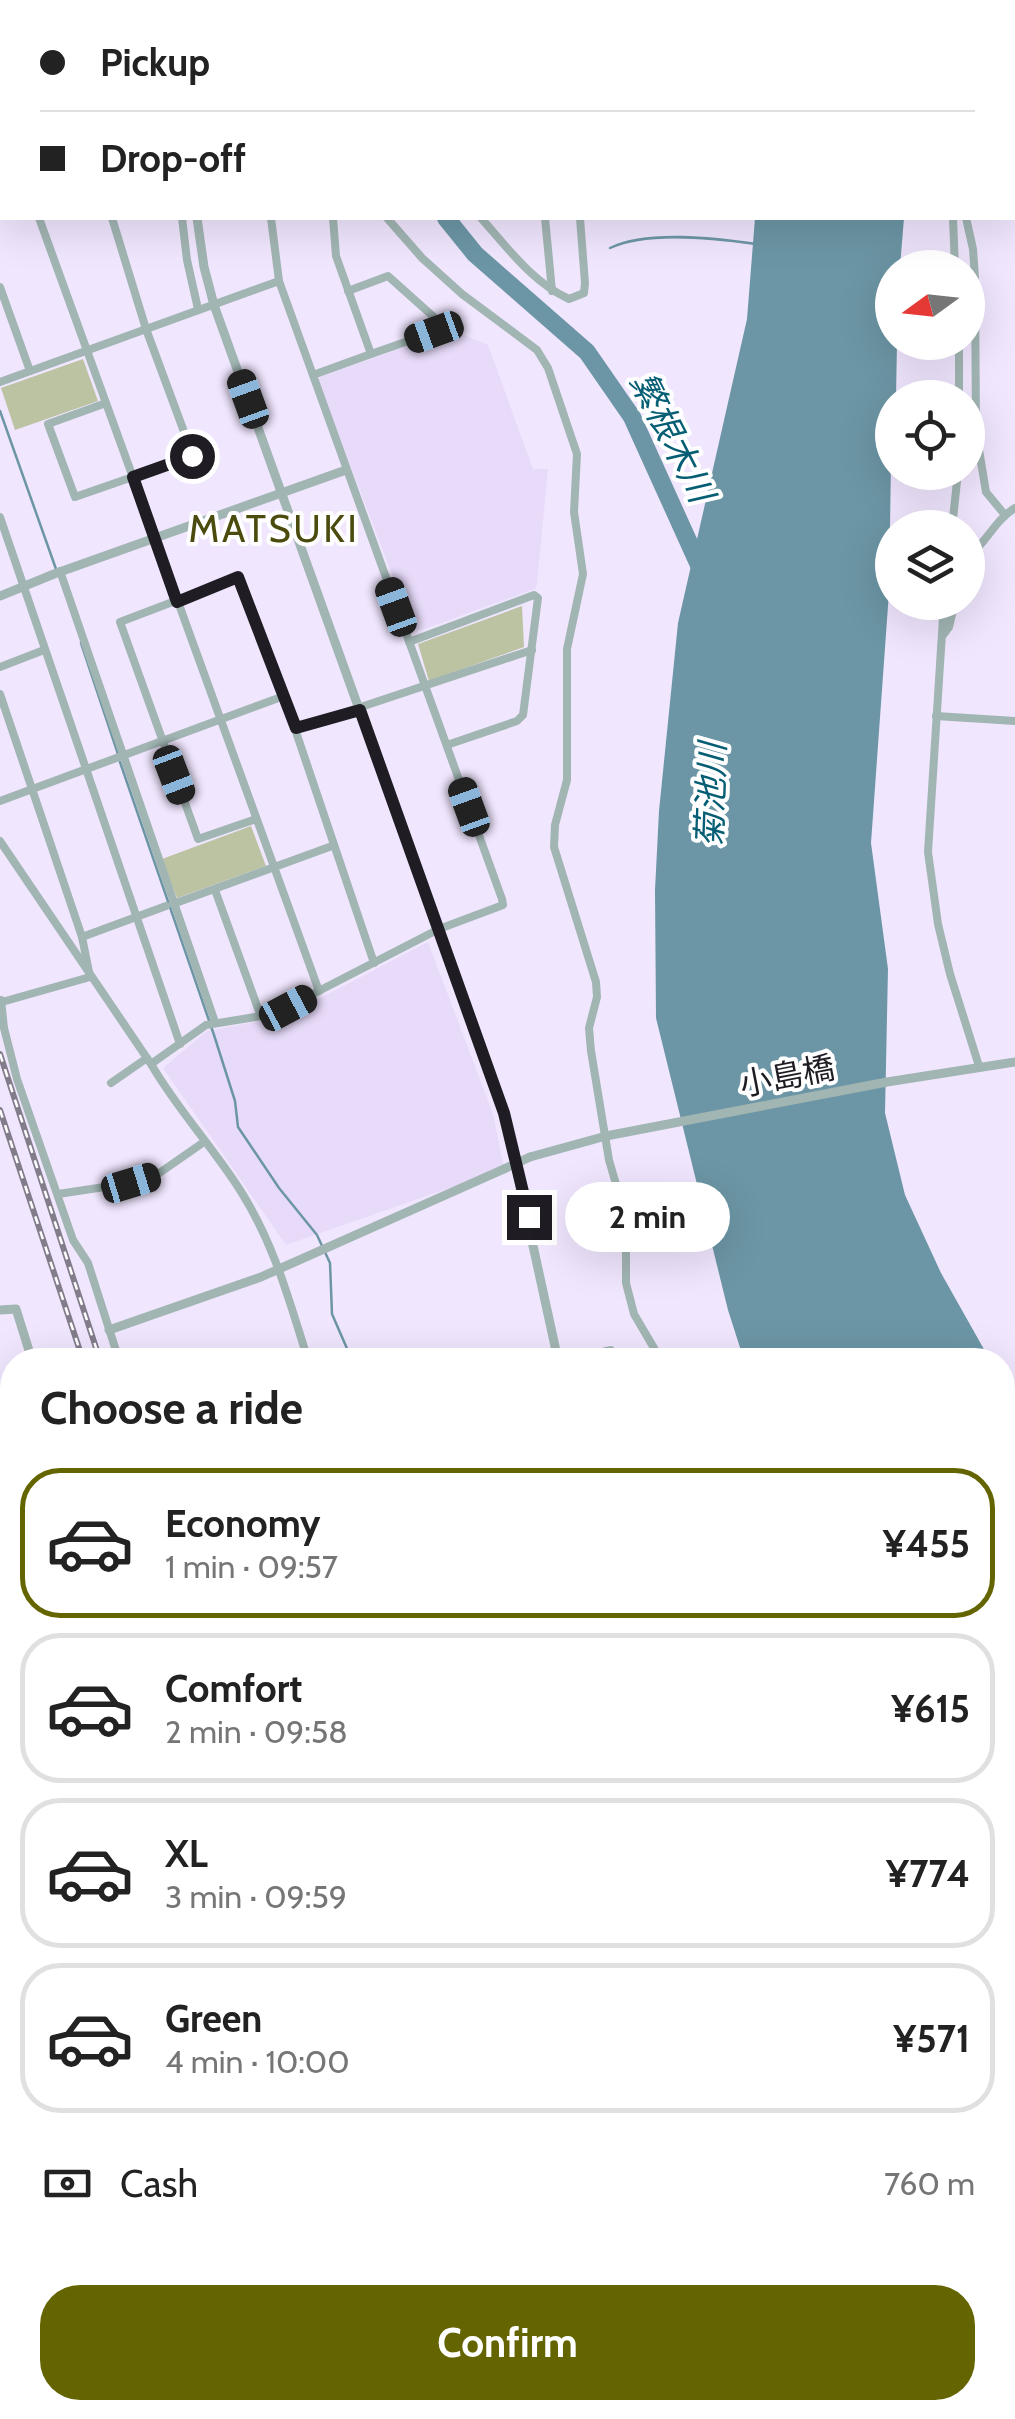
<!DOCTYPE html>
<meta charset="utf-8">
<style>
body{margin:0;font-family:Cabin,"Noto Sans JP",sans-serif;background:#f6f6f6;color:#222;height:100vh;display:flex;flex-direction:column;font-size:38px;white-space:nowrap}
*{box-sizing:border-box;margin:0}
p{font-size:32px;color:#767676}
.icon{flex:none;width:55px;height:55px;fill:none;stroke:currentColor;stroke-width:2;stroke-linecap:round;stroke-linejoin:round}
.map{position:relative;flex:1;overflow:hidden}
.side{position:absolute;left:0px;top:1348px;width:1015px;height:1072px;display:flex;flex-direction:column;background:#fff;border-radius:40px 40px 0 0;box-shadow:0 10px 40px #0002}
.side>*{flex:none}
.guide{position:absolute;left:0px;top:0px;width:1015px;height:220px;box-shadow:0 10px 40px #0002;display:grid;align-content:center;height:220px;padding:0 40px;background:#fff}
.needle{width:65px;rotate:255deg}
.fabs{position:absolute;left:875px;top:250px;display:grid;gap:20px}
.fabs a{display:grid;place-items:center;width:110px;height:110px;border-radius:50%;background:#fff;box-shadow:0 10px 40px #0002;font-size:50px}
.end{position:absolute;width:45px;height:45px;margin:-22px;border:12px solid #1f1c24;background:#fff;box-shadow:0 0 0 5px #fff}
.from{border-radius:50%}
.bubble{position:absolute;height:70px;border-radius:35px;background:#fff;box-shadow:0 10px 40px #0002;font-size:32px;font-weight:700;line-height:70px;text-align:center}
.car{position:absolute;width:30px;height:60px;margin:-30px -15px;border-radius:12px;box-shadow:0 0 8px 2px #0007;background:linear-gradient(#222 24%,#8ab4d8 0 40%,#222 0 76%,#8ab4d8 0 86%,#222 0)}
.guide b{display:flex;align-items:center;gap:35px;height:95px;font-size:38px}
.guide b+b{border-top:2px solid #e0e0e0}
.guide i{width:25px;height:25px;background:#222}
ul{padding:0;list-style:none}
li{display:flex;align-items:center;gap:30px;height:150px;margin:0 20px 15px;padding:0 20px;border:5px solid #e0e0e0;border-radius:40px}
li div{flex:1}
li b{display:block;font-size:38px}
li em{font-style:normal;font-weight:700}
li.on{border-color:#646500}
li>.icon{width:90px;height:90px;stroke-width:1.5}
h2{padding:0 40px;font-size:45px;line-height:120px}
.pay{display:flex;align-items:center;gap:25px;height:110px;padding:0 40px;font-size:38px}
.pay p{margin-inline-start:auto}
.primary-button{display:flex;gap:20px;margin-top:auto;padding:20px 40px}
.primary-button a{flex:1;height:115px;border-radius:40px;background:#646500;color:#fff;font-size:40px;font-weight:700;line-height:115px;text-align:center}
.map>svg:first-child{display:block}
</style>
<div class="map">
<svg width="1015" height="2419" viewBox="0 0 1015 2419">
<rect width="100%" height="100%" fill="#f0e6fe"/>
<g fill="#e8dbfa">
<path d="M452,330l36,15 45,124h15l-11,115 -2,5 -113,41 -9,-1 -95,-248 2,-4z"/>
<path d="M428,942l65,172 11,55 -218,76 -123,-177 44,-37 79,-15z"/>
</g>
<g fill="#bbc3a2">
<path d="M83,359l15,42 -83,29 -14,-42z"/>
<path d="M522,606l2,41 -95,34 -11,-37z"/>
<path d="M251,826l15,40 -89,32 -15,-39z"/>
<path d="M0,2094l10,2 2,4v77l-12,17z"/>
</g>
<g fill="#6c96a5">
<path d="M755,218h149l-4,49 -8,1v74l5,1 -1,54 -4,1 -3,194 -18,251 17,126 -3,144 20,82 36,78 49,87h-246l-16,-50 -72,-292 -1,-128 4,-79 19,-188 69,-304z"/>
<path d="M1003,1383l12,22v346l-13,-16z"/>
</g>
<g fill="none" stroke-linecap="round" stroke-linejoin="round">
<g stroke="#6c96a5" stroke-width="2.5">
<path d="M610,248c37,-18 105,-10 146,-4"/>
<path d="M0,411l56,158"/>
<path d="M81,643l37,111"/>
<path d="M120,762l94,273 21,66 3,26 41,61 38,47 13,28 2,51 20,46"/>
</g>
<g stroke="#6c96a5" stroke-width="18">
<path d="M0,32l2,3"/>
<path d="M446,218l29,36 112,98 45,65 72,159"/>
<path d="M1002,2243l13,9"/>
</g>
<g stroke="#a1b5b3" stroke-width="8">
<path d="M12,0l5,2"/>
<path d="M306,0l4,2"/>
<path d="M540,0l1,2"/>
<path d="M963,2v-2"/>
<path d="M999,2v-2"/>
<path d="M0,12v5"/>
<path d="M1012,70l3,-2"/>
<path d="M0,93h2"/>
<path d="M1012,165l3,5"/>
<path d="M0,214l2,-1"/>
<path d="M39,218l280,773"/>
<path d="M182,218l5,42 11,49"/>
<path d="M271,218l8,63"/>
<path d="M387,218l35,40 40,36 75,56 11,18 29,86 -3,58 9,62 -16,75v131l-12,45 -1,22 42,135 1,15 -8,31 2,23 18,109 17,59v64l8,31 27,46"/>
<path d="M481,218c26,29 51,64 88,81l15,-6 1,-10 -5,-65"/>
<path d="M545,218l7,73"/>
<path d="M953,218l2,50"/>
<path d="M966,218l7,31 2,29 1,154 10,60 19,23"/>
<path d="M0,287l30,84"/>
<path d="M348,291l40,-15 48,43 2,6 -4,7 -63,22"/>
<path d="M959,342v56"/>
<path d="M313,375l58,-21 -35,-98 -3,-38"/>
<path d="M0,382l279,-101 223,618 1,6 -64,24 -165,85 -68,11 -55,39"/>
<path d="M106,403l-58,21 27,73 118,-41 -47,-127 -34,-111"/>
<path d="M0,517l180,527"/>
<path d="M952,528l6,-56"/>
<path d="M968,557c18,-14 27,-37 47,-49"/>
<path d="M60,571l155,451"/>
<path d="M944,602l-16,250 10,72 12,50 29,92"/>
<path d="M943,635l6,-8 6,-25"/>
<path d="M409,642l125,-47 4,3 -15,117 -6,6 -70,24"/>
<path d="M0,667l44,-17"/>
<path d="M0,694l82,243 8,40 -88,25"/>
<path d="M936,716l79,5"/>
<path d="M295,729l79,234"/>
<path d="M0,801l284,-105 11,33 237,-79"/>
<path d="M256,819l-58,20 -78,-217 118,-45 46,119"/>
<path d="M0,841l151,223c26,45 61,82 89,126 34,53 49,110 68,170"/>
<path d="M215,890l45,124"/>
<path d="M173,904l159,-58"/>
<path d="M82,937l84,-31"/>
<path d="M1,1000l3,28 13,51 56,161 15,23 31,97"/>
<path d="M111,1083l36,-25"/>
<path d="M58,1194l73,-11 24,-7 49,-34"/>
<path d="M568,1360l43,-10 7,10"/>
<path d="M0,1493l12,-4"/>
<path d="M0,1548l12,2"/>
<path d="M0,1564l12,79"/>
<path d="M0,1708l12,-3"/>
<path d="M0,1778l12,-5"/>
<path d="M1002,1779l13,13"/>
<path d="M1002,1826l13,10"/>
<path d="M1002,1871l13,26"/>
<path d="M0,1908l12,-3"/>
<path d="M1002,1921l13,2"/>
<path d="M0,2211l12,11"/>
<path d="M1002,2225l13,10"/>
<path d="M0,2238l12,-6"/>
<path d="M1002,2380h13"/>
<path d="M223,2408l6,11"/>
<path d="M836,2408l4,11"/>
<path d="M993,2408l1,11"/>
<path d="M650,2419l29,-11"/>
<path d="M885,2419l19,-6 1,-5"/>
</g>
<g stroke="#a1b5b3" stroke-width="9">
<path d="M197,218l7,49 10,38 290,808 54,247"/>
<path d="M0,596l54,-22 292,-104"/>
<path d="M530,1157l76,-21 281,-54 128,-20"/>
<path d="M0,1310l16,-1 16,51"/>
<path d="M109,1330l152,-53 243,-108"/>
<path d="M559,2408l6,11"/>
</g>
<g stroke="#7d9b97" stroke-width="10">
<path d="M0,1868l12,19"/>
<path d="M1002,1987l13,1"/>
<path d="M792,2408l4,11"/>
<path d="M147,2419l3,-11"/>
</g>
<g stroke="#827c8b" stroke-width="6">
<g id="rail">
<path d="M0,1054l100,306"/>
<path d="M0,1110l83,250"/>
<path d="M438,2408l4,11"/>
</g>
</g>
<use href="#rail" stroke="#fff" stroke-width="2.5" stroke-dasharray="8" stroke-linecap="butt"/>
<path stroke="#a1b5b3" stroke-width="9" d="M504,1169l26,-12"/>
</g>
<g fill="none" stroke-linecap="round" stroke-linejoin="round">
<path stroke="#1f1c24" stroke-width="12" d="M192,456l-59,21 44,125 61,-25 58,151 64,-18 144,403 25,104"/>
</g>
<g text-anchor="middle" stroke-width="8" stroke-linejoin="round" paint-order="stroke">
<g font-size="32" fill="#1f1c24" stroke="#fff">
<text transform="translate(787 1076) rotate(-11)" y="11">小島橋</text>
</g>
<g font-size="35" font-style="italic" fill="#065e74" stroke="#fff">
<text transform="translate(672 437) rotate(63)" y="12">繁根木川</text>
<text transform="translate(711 795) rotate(-88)" y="12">菊池川</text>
</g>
<g font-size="38" letter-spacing="2.5" fill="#4a4b0d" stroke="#fff">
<text x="274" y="542">MATSUKI</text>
</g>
</g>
</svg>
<div class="fabs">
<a><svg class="needle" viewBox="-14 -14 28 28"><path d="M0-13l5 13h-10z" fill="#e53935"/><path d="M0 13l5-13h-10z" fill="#767676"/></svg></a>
<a><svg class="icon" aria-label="locate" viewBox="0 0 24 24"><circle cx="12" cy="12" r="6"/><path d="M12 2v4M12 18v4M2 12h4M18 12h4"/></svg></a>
<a><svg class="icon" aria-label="layers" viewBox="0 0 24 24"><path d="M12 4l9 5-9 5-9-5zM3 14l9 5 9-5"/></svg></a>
</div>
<i class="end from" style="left:192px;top:456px"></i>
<i class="end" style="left:529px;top:1217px"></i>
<div class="bubble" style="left:565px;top:1182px;width:165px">2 min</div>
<i class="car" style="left:434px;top:332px;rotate:250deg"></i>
<i class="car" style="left:248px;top:399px;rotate:340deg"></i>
<i class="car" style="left:396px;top:607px;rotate:340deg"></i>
<i class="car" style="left:174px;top:775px;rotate:159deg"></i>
<i class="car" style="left:469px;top:807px;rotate:340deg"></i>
<i class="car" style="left:288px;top:1008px;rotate:62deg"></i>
<i class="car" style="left:131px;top:1183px;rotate:73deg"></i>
<div class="guide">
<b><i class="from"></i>Pickup</b>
<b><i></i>Drop-off</b>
</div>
<section class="side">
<h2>Choose a ride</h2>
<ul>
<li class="on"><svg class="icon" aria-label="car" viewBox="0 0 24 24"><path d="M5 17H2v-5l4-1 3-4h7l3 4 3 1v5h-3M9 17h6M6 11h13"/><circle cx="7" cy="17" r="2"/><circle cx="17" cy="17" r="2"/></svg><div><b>Economy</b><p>1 min · 09:57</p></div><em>¥455</em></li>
<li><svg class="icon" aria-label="car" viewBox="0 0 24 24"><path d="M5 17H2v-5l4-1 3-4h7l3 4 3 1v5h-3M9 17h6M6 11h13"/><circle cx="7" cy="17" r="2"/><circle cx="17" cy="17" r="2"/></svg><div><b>Comfort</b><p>2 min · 09:58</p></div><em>¥615</em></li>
<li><svg class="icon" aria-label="car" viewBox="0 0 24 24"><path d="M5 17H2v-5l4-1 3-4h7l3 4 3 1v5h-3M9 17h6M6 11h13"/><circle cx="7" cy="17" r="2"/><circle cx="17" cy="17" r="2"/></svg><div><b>XL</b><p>3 min · 09:59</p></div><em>¥774</em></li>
<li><svg class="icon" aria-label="car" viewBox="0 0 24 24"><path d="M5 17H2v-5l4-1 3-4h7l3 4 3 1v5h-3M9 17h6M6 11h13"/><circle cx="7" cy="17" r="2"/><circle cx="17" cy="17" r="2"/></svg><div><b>Green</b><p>4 min · 10:00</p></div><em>¥571</em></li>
</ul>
<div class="pay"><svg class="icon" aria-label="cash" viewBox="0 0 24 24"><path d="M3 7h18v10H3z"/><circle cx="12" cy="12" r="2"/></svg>Cash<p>760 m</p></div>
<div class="primary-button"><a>Confirm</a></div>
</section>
</div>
